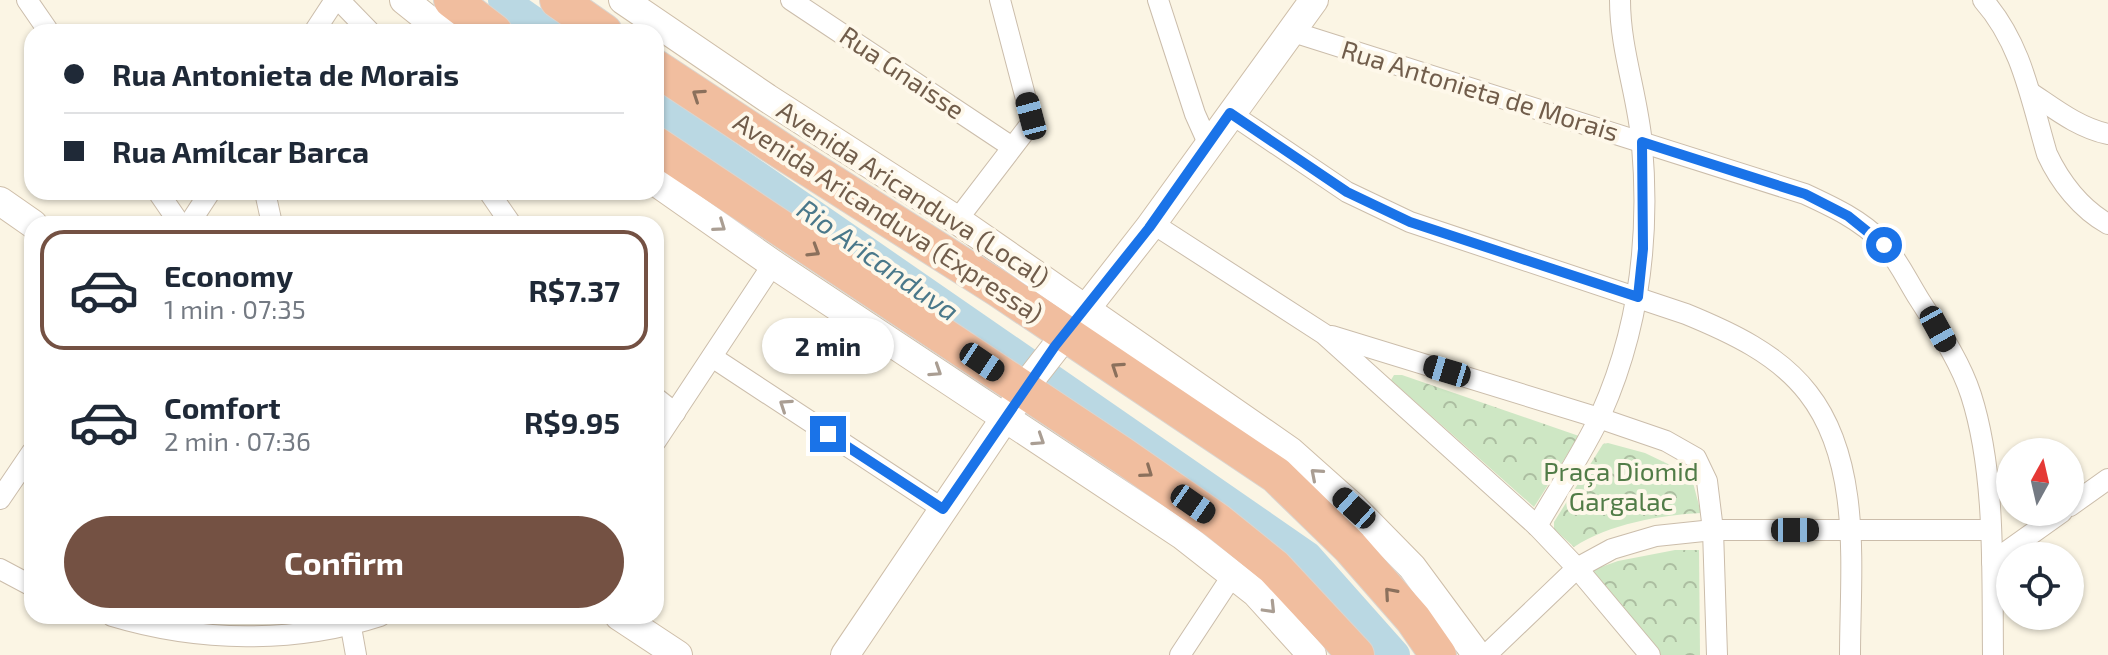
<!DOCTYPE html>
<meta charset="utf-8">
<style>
body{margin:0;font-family:"Exo 2",sans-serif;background:#f6f6f7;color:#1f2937;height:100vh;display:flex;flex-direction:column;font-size:30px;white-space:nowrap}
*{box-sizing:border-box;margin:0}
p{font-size:26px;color:#747a83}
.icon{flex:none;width:44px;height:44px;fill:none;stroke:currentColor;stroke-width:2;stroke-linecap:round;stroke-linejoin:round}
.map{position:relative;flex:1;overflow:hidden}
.sheet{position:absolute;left:24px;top:216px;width:640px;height:408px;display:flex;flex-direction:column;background:#fff;border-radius:24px;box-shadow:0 2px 6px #0004}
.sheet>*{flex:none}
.banner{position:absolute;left:24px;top:24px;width:640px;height:176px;border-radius:24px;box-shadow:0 2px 6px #0004;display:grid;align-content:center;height:176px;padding:0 40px;background:#fff}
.needle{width:52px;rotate:8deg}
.controls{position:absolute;left:1996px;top:438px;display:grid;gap:16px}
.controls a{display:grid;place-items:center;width:88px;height:88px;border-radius:50%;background:#fff;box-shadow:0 2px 6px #0004;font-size:40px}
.end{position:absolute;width:36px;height:36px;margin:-18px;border:10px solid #1a73e8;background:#fff;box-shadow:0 0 0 4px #fff}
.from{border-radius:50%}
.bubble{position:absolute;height:56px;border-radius:28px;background:#fff;box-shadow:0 2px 6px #0004;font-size:26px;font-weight:700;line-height:56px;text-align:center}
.car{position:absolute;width:24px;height:48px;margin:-24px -12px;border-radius:10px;box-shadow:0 0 6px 2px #0007;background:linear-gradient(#222 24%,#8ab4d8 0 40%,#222 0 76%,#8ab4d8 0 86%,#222 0)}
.banner b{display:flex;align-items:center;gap:28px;height:76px;font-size:30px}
.banner b+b{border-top:2px solid #e0e1e3}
.banner i{width:20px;height:20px;background:#1f2937}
ul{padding:14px 0 0;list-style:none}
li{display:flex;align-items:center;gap:24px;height:120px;margin:0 16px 12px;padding:0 24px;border:4px solid transparent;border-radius:24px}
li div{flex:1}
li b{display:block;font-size:30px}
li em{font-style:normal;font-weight:700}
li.current{border-color:#745143}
li>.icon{width:72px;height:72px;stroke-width:1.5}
.cta{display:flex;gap:16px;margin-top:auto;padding:16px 40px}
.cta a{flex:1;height:92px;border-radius:48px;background:#745143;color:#fff;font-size:32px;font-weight:700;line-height:92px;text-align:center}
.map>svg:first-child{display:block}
</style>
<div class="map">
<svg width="2108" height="655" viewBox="0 0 2108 655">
<defs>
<pattern id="park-crowns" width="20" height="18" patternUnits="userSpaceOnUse" patternTransform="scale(2)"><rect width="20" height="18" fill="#cee7c4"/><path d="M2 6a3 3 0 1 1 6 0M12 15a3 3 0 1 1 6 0" fill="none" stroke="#acbea1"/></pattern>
</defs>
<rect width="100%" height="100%" fill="#fbf5e4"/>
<g fill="url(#park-crowns)">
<path d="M1394,375h8l177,61 -45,71 -143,-127z"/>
<path d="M1608,443l37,10 46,22 10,38c-41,2 -92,11 -127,34l-20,-18v-7l49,-78z"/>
<path d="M1675,550h24l1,105h-44l-69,-83 31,-11z"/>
</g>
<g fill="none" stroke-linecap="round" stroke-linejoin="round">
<g stroke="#bad8e3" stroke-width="30">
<path d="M503,0l46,32"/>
<path d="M656,106l651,450 88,99"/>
</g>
<g stroke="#cbbdab" stroke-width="22">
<g id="street">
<path d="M27,0l22,32"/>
<path d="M339,0l31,32"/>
<path d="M791,0l221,147"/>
<path d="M1158,0l37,114 13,29"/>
<path d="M1983,0c39,44 48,100 64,154 13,28 34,55 61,70"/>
<path d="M1290,31l515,163c28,13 56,26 77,48 15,16 25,38 37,57 19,30 41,62 52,96 25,78 21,178 22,260"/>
<path d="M314,32l21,-32"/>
<path d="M2031,93c24,16 48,35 77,41"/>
<path d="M1230,113l117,79 63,30 276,92c44,18 92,40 122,79 55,70 42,179 42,262"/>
<path d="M158,192l22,32"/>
<path d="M265,192l7,32"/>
<path d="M489,192l22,32"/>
<path d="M957,220l75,-98 -32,-122"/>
<path d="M1152,223l172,111 213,192 40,42 73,87"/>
<path d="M189,224l21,-32"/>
<path d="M1332,336l267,82 67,23 30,17 11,23 6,49 4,125"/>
<path d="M712,357l231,152"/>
<path d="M656,398l19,15"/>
<path d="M656,441l117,-177"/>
<path d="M0,499l32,-47"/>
<path d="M2070,506l38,-27"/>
<path d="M1537,526c21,-37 46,-73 64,-112 38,-85 49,-176 41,-269 -4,-49 -22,-95 -22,-145"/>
<path d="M1992,562l70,-50"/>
<path d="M0,569l32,17"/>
<path d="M112,616c86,26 182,28 268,0"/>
<path d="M349,616l7,39"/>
<path d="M1180,655l54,-82"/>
<path d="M1486,655l91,-87 35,-19 44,-13 57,-6h278"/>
</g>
</g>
<g stroke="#cebea9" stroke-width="30">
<g id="secondary">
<path d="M404,0l40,32"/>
<path d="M623,0l144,98 190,122 333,231 64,57 58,59 65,88"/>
<path d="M656,182l117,82 409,271 74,58 56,62"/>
<path d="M0,201l33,23"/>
<path d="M619,616l59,39"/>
<path d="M845,655l189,-280 115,-147 165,-228"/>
</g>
</g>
<g stroke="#dad5d0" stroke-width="38">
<g id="highway">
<path d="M452,0l42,32"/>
<path d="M558,0l46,32"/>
<path d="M656,68l132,87 211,134 277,186 74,72 63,72 25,36"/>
<path d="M656,145l466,310 95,66 57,46 82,88"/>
</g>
</g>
<use href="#street" stroke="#fff" stroke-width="20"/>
<use href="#secondary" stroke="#fff" stroke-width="28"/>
<use href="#highway" stroke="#f1be9f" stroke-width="36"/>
</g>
<defs><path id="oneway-chevron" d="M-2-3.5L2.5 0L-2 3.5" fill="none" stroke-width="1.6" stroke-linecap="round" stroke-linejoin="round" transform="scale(2)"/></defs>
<g stroke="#8b705c">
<use href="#oneway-chevron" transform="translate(698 95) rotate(-146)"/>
<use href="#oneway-chevron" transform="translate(814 251) rotate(32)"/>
<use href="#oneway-chevron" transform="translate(1117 368) rotate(-146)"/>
<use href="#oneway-chevron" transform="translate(1147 472) rotate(35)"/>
<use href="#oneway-chevron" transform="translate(1390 593) rotate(-131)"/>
</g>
<g stroke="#aa9e93">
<use href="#oneway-chevron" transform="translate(720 226) rotate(35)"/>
<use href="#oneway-chevron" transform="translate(936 371) rotate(33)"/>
<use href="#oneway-chevron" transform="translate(785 405) rotate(-146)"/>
<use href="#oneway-chevron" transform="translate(1039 440) rotate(33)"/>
<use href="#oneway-chevron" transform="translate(1316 474) rotate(-139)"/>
<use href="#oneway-chevron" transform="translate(1270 608) rotate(46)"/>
</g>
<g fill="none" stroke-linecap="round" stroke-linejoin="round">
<path stroke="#1a73e8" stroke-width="10" d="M828,434l115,75 112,-163 94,-118 81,-115 117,79 63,30 228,75 5,-48 -1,-107 163,52 43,22 36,29"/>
</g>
<g text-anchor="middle" stroke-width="8" stroke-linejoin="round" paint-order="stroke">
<g font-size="26" fill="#715d4b" stroke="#fef8ea">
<text transform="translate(902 73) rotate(34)" y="9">Rua Gnaisse</text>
<text transform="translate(1480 91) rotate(17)" y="9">Rua Antonieta de Morais</text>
<text transform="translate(913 194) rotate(33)" y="9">Avenida Aricanduva (Local)</text>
<text transform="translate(888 218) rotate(33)" y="9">Avenida Aricanduva (Expressa)</text>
</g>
<g font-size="26" fill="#517c47" stroke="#fef8ea">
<text x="1621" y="481">Praça Diomid<tspan x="1621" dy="30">Gargalac</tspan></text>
</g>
<g font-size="28" font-style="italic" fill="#4a788a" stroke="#fef8ea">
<text transform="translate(878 260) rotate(35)" y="10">Rio Aricanduva</text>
</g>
</g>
</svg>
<div class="controls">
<a><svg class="needle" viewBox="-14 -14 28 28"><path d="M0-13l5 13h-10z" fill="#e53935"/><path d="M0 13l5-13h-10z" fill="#747a83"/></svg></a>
<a><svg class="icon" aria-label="locate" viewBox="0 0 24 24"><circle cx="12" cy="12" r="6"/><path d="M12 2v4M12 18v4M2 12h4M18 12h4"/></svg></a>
</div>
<i class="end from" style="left:1884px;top:245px"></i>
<i class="end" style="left:828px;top:434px"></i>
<div class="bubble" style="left:762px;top:318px;width:132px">2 min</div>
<i class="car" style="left:1031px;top:116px;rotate:345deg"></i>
<i class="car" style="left:1938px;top:329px;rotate:151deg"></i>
<i class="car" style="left:982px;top:362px;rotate:124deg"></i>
<i class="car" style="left:1447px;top:371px;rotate:287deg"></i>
<i class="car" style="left:1193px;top:504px;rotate:125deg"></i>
<i class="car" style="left:1354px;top:508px;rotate:312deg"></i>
<i class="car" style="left:1795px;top:530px;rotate:90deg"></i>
<div class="banner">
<b><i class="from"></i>Rua Antonieta de Morais</b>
<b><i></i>Rua Amílcar Barca</b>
</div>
<section class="sheet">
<ul>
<li class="current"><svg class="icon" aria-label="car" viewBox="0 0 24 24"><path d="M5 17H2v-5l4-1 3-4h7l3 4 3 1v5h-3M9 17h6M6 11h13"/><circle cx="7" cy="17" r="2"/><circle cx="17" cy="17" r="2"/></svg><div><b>Economy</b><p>1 min · 07:35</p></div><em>R$7.37</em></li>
<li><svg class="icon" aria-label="car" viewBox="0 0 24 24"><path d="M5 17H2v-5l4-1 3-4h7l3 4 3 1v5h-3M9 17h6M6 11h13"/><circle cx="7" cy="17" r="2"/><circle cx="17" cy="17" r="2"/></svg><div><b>Comfort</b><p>2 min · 07:36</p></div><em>R$9.95</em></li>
</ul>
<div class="cta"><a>Confirm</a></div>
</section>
</div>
